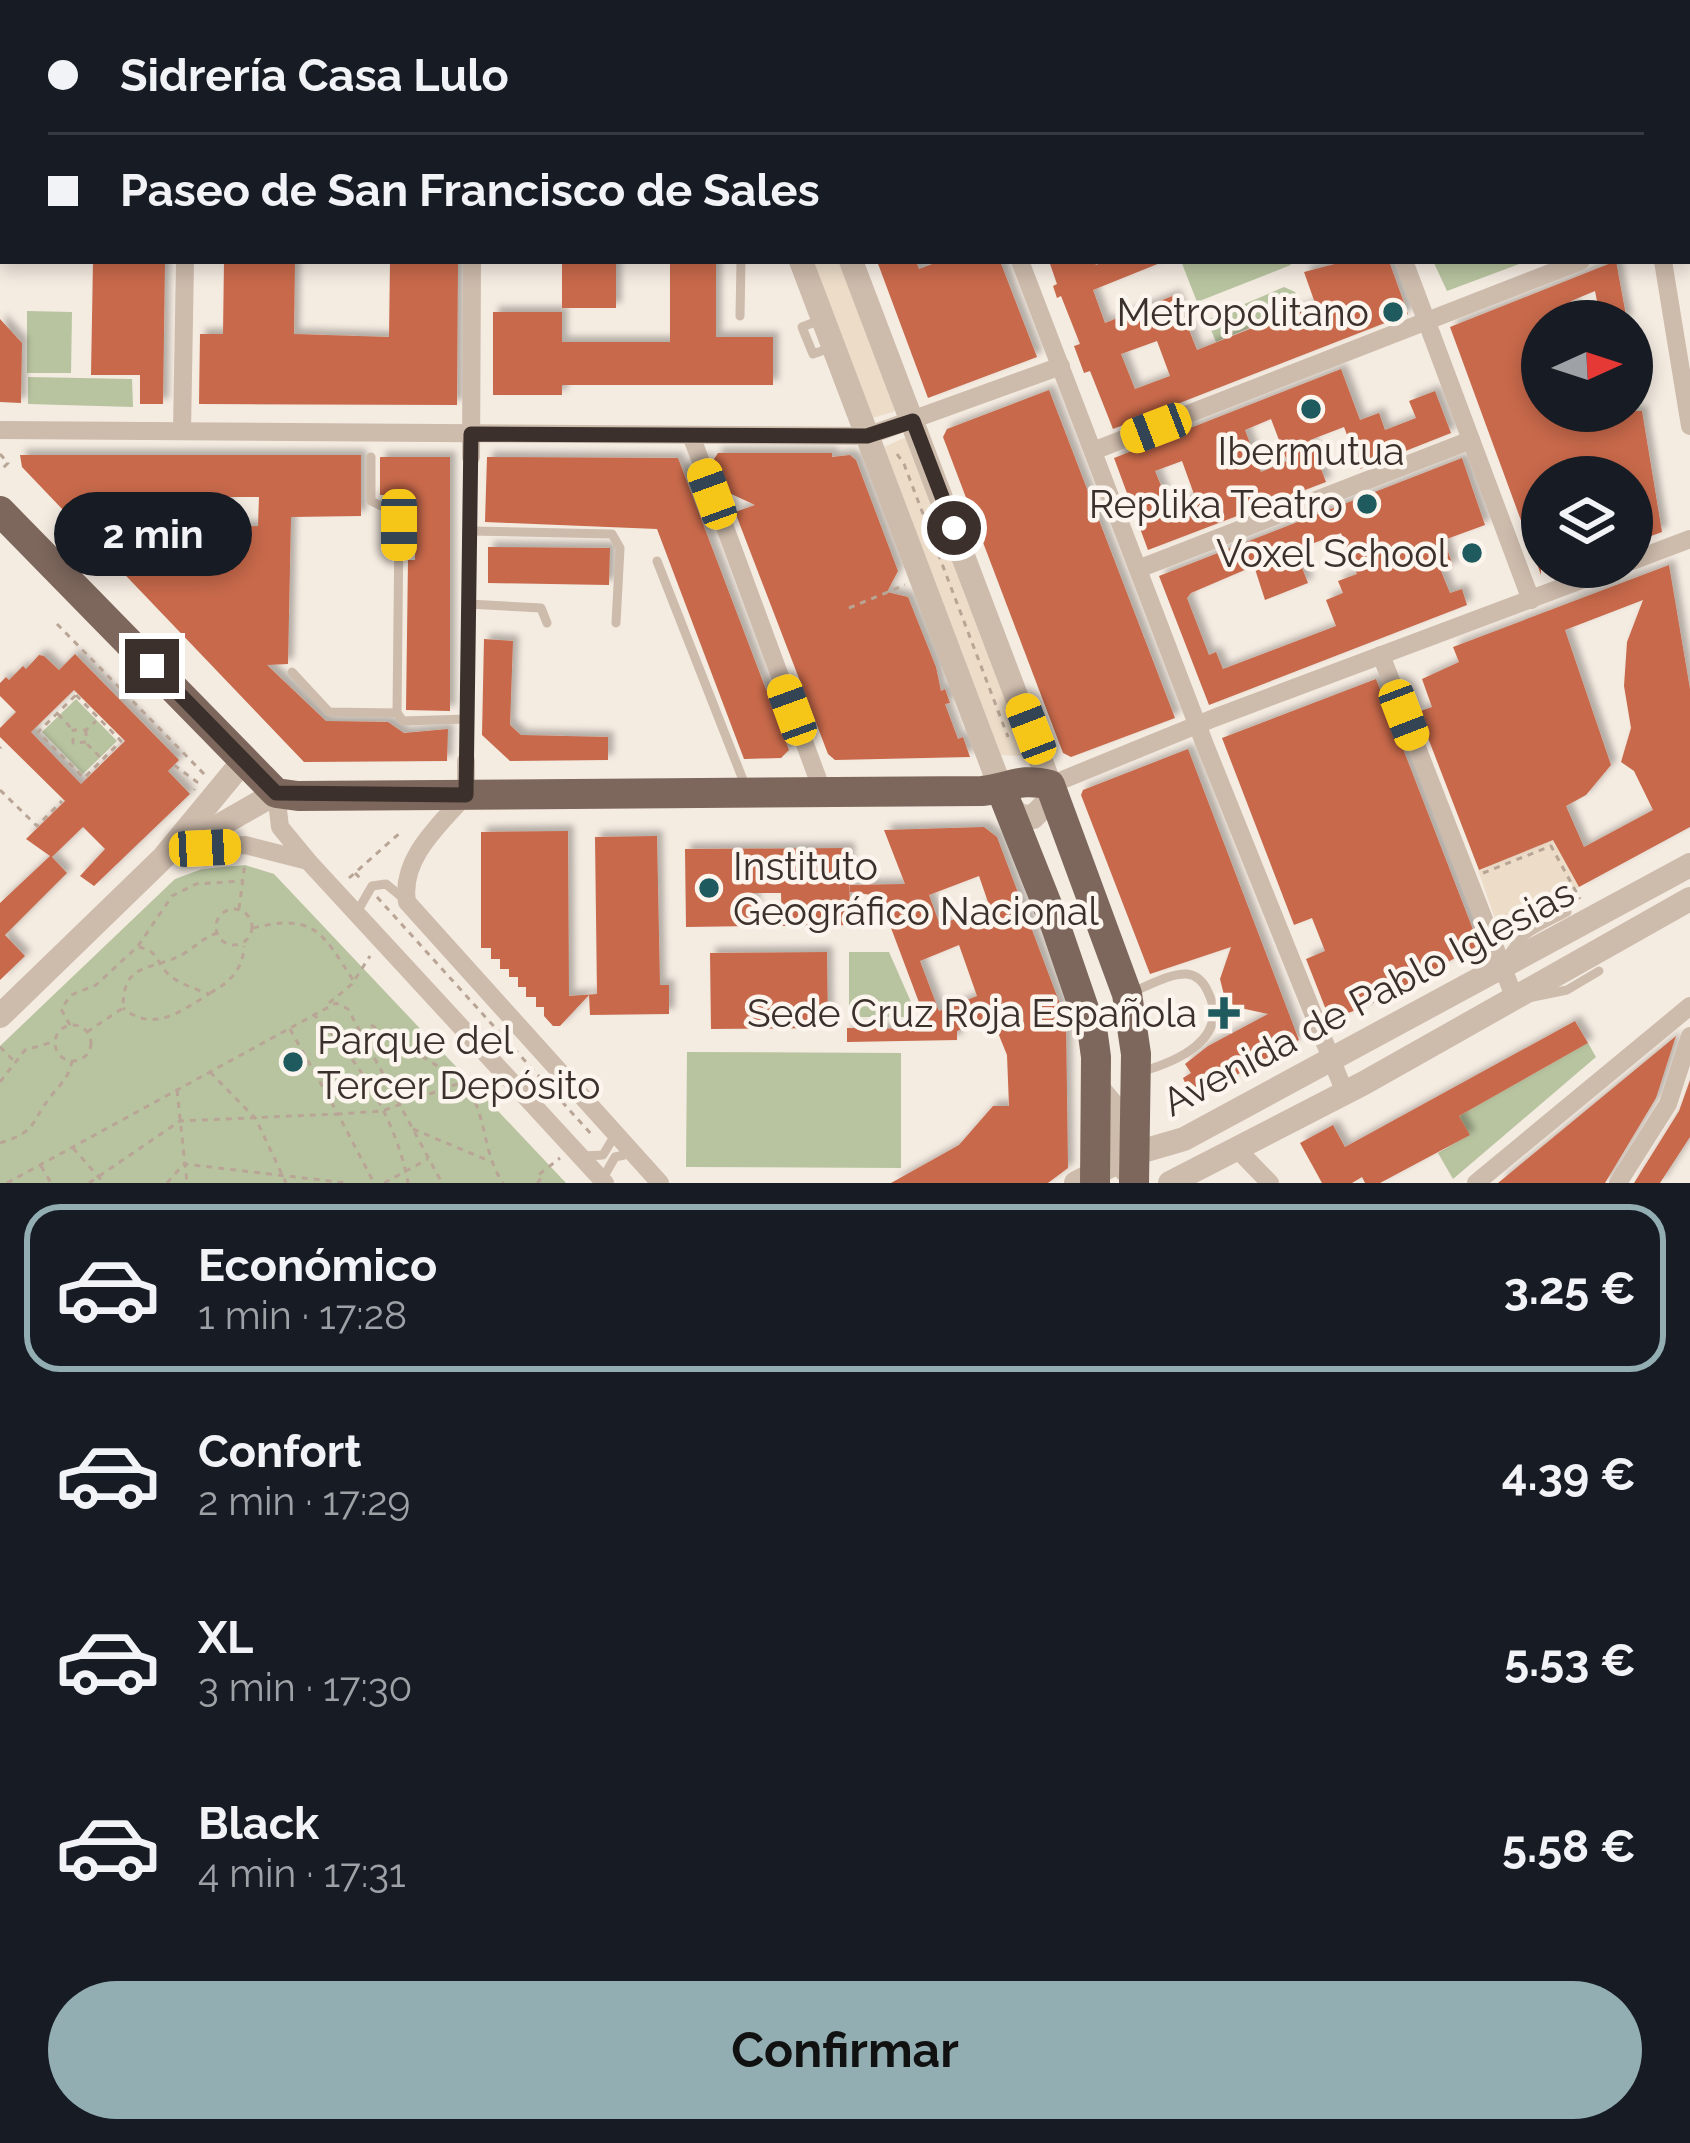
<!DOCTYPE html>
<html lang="es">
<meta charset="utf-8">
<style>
body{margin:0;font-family:Raleway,sans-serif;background:#242831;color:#f1f3f6;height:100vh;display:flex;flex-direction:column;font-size:45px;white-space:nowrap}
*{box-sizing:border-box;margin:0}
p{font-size:39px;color:#9ea1a6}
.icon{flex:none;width:66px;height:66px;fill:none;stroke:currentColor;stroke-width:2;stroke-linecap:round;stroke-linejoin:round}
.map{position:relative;height:1183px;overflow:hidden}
.drawer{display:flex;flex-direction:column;background:#171b24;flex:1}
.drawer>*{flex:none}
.guide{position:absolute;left:0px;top:0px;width:1692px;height:264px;box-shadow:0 6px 18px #0003;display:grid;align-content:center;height:264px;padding:0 48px;background:#171b24}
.needle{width:78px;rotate:87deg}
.controls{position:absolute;left:1521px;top:300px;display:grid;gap:24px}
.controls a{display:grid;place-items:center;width:132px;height:132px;border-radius:50%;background:#171b24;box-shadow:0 6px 18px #0003;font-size:60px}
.end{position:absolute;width:54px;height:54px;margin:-27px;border:15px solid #3b302b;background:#fff;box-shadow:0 0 0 6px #fff}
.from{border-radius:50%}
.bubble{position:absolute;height:84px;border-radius:42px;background:#171b24;box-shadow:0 6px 18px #0003;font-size:39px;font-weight:700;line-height:84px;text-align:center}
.car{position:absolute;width:36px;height:72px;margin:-36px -18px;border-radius:15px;box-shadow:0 0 9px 3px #0007;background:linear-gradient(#f5c518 24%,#345 0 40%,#f5c518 0 76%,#345 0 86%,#f5c518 0)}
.guide b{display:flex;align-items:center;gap:42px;height:114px;font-size:45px}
.guide b+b{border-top:3px solid #363941}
.guide i{width:30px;height:30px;background:#f1f3f6}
ul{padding:21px 0 0;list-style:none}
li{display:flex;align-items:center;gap:36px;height:168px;margin:0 24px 18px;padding:0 24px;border:6px solid transparent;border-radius:36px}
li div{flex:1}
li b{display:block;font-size:45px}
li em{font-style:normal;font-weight:700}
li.active{border-color:#92aeb2}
li>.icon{width:108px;height:108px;stroke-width:1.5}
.button{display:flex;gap:24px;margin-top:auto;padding:24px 48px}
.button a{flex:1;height:138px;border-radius:72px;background:#92aeb2;color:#111;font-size:48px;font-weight:700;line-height:138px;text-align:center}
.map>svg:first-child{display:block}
</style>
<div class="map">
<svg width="1690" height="1183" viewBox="0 0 1690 1183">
<defs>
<filter id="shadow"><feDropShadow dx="5.5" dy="-5.5" stdDeviation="3" flood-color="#0004"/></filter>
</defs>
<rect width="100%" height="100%" fill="#f4ebe1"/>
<g fill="#b8c4a0">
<path d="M1181,261h108l2,4 -94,37z"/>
<path d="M1433,261h94l-80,30z"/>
<path d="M1284,287l11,5 6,14 -85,36 -9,-22z"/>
<path d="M27,311l45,1 -1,61h-44z"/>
<path d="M28,377l104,2 1,28 -105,-3z"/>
<path d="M76,699l41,42 -34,33 -41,-42z"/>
<path d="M245,865l29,9 292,309h-566v-137l175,-167 27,-10z"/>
<path d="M849,952h40l22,50 -7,15h-55z"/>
<path d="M1588,1043l8,14 -143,122 -15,-26 31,-18 -10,-19z"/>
<path d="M687,1052l214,1v115l-215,-1z"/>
</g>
<g fill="#ecdcc8">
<path d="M810,261h31l54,149 -2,2 -21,6z"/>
<path d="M904,438h4l119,318 -26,-1 -117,-308z"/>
<path d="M1553,840l26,47 -80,43 -21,-60z"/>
</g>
<g fill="#c8694b" fill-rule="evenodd" filter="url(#shadow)">
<path d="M93,261h72l-2,143h-23v-29h-49z"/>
<path d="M224,261h71l-1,73 95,3 1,-76h68l-1,144 -258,-1 1,-70h23z"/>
<rect x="562" y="261" width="54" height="47"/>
<path d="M670,261h46v76h57v48h-211v10h-69v-83h69v30h108z"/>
<path d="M877,261h39l3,8 21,-8h60l37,96 -109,41z"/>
<path d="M1049,261h45l2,4 10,-4h59l-72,29 12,33 70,-28 22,55 118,-47 -11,-31 42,-11h43l19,53 -295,115 -23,-58 -6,2 -10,-27 6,-2 -19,-48 -4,2 -4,-12 4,-2zM1157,341l13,35 -35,13 -14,-35z"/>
<path d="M1616,261l11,60h-26l-6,-30 -24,10 7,20h-36v90h100l20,121 -30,11v-66h-90l-1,98 -91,-248z"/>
<path d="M0,319l22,24 -1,60 -21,-1z"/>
<path d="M1341,369l19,51 19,-7 6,17 31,-12 -7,-17 26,-10 16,42 -91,36 -16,-42 -34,13 16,42 -178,68 -34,-92zM1271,419l16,42 -26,11 -16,-42zM1182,461l13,36 -25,10 -15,-36z"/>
<path d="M1049,390l126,328 -104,39 -8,-4 -120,-316 4,-8z"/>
<path d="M718,453h114v4l18,-2 6,5 42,111 -11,21 21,5 28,70 5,24 4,-2 5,14 -5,1 13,35 5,-2 7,20 -135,3 -7,-6 -93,-242 20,-7 -28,-13 -13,-33z"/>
<path d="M20,455h341v61l-70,1 -3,147 -21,1 59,56 62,1 16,11 44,-4 -1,32 -143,1 -282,-295zM226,497h33l-1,29 -32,1z"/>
<path d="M380,457h70v254l-44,-1 2,-150h7l1,-54 -15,-11h-21z"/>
<path d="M487,457l191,1 111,292 -8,8 -37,1 -87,-230 -172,-7z"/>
<path d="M1462,458l23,67 -41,15 9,26 -12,5 9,22 12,-4 5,16 -258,100 -50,-129zM1341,533l16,41 -19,7 5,12 -17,7 10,26 -113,43 -7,-17 -7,3 -22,-57 4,-5 63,-27 11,34 43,-17 -13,-33z"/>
<path d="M488,547l122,1 -1,37 -121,-2z"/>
<path d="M1669,565l21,124v138l-111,60 -26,-47 -74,30 -61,-158 14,-5 -10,-28 37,-17 -6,-15zM1643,600l-16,42 -3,44 7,42 -10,34 13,9 19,39 -69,37 -18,-41 20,-11 25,-30 -46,-135z"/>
<path d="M484,639l29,2 -3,84 11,10 87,2v23l-98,1 -28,-26z"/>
<path d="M75,654l104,106 -11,11 22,23 -96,92 -14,-10 25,-27 -22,-22 -31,30 15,16 -62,62 20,21 -25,24v-77l50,-47 -24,-17 39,-38 -65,-64v-9l16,-16 -16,-16v-13l6,-6 3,3 14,-14 3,3 13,-14 5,1 15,14zM74,690l51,51 -44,43 -50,-52z"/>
<path d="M1376,679l103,266 -110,60 -39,15 -24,-61 19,-8 -13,-33 -18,7 -72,-187z"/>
<path d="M1188,749l111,291 -109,61 -6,-12 3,-2 -4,-9 8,-5 -6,-9 23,-18 60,-32 -32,-7 -11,-8 -5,-20 11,-32 -81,27 -69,-179 2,-5z"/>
<path d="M984,827l13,10 69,183 2,148 -20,15h-157l68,-38 34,-39h16l-2,-51 -15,-37 -35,13v9l-110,2v-14l82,1 -50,-133 -29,-4v-7l55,-1 -21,-54zM979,876l10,29 -49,20 -11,-30zM959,945l18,51 -38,15 -19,-50z"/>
<path d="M568,831l1,165 28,-2 -2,-157 62,-1 3,149h9v29l-79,1 -1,-20 -29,31h-7l-9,-10v-9h-8v-10h-10v-10h-8v-10h-9v-8h-9v-10h-9v-11h-10v-116z"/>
<path d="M849,848l1,77 -68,1 -1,-33h-27l1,33 -69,1 -1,-78z"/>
<path d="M827,952l1,76 -117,1 -1,-76z"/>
<path d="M1575,1021l13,22 -129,73 11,19 -90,48h-15l-3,-6 -10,6h-30l-22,-40 33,-18 12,22z"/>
<path d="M1676,1036l-20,62 -51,85h-107z"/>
<path d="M1690,1080v57l-30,46h-26l45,-72z"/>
</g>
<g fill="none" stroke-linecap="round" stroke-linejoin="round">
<g stroke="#b9a596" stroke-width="3" stroke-dasharray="6 6" stroke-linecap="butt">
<path d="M1372,0l1,3"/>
<path d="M1376,3l18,-3"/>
<path d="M1501,3v-3"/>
<path d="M1689,221l1,-1"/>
<path d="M1180,299l8,24"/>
<path d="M0,454l8,9 -8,8"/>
<path d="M897,454l7,10 104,273"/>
<path d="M849,608l56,-23"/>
<path d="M57,624l150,153"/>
<path d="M76,695l45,46 -37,37 -46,-46z"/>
<path d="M58,714l14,15"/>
<path d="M86,730v12l-13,1v-13h13l10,-9"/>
<path d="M87,744l14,14"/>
<path d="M0,748l1,-1"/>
<path d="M174,765l23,17 -3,8"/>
<path d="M0,790l37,36 25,-25"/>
<path d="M355,873l8,8"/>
<path d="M1483,873l68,-27 29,53"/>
<path d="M349,878l52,-46"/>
<path d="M377,897l215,238"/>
<circle cx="234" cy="927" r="18"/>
<path d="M239,909l6,-46"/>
<path d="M253,928c61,-15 69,4 100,52"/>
<path d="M138,946l34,-50 24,-12 46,-3"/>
<path d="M210,993c20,-11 33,-23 34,-47"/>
<path d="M329,1003l23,-19 18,-28"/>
<path d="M313,1014c45,44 84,107 95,169"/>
<circle cx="73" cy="1043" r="18"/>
<path d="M70,1025l-9,-16 10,-14 25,-10 41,-38c22,3 18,14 31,27 11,10 28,15 41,20 -29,18 -56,39 -86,14"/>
<path d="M371,1025l91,56"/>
<path d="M290,1029l48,85 44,-3 81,-29c25,30 18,69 40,101"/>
<path d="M87,1032l36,-24c0,-48 28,-36 60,-54 12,-7 20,-16 34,-21"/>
<path d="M0,1047l14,14"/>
<path d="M210,1072l46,47 30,64"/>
<path d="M0,1082l25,-32 28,-8"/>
<path d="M177,1090l10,93"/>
<path d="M413,1129l74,31"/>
<path d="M0,1143c38,-12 30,-20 51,-47 11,-14 17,-17 21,-35"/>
<path d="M73,1148l31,35"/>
<path d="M41,1166l10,17"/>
<path d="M7,1183l329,-180 12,6 94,174"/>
<path d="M89,1183l91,-62 158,-7 36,69"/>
<path d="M167,1183l17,-19 163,19"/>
<path d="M384,1183l44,-24"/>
<path d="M537,1183l3,-3 -3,-4 23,-18"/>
</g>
<g stroke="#cdbbac" stroke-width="9">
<path d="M740,316l1,-55"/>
<path d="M823,319l-21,8 11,27 20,-7"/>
<path d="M470,531l142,3 8,14 -4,75"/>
<path d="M657,561l88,224"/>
<path d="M468,604l73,4 6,15"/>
<path d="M292,672l37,40 68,1 2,-188 -7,-14 -21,-10v-44"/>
<path d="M397,713l6,8 64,-2"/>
<path d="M466,761l5,-304"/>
<path d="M357,912l15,-26 14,-2 17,14"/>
<path d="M1506,959c12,-26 37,-34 61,-47"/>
<path d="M1132,992c16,-6 38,-19 55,-18 10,1 17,9 21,18 23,47 -32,70 -68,80"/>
<path d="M1533,997l34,-7 32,-19"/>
<path d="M584,1156l19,-1 12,-20"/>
<path d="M603,1178l12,-21 18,-4"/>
</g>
<g stroke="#cdbbac" stroke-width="18">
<path d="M917,0l1,3"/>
<path d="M1308,0l1,3"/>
<path d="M1609,0l1,3"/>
<path d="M189,3v-3"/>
<path d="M474,3v-3"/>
<path d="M1209,3l8,-3"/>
<path d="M0,96h3"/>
<path d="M1020,261l185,484 140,348"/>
<path d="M1404,261l127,339"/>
<path d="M1663,261l27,165"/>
<path d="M0,430l867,6 194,-70"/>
<path d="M182,431l3,-170"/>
<path d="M691,435l132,358"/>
<path d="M1093,451l488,-190"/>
<path d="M471,457l1,-196"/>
<path d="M1632,561l58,-22"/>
<path d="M1138,569l333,-129"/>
<path d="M1381,655l134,344"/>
<path d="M466,761v34c-27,30 -66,64 -59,107l253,281"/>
<path d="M1050,785l164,-67 402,-151"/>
<path d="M276,793l4,34 28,34 297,322"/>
<path d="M183,852l62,-7 63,16"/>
<path d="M1237,1149l33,34"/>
<path d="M1476,1183l214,-177"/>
<path d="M1618,1183l50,-79 22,-68"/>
</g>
<g stroke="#cdbbac" stroke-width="24">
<path d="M706,0v3"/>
<path d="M749,0l2,3"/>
<path d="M801,261l200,528"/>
<path d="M851,261l199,524"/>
<path d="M1007,802l12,14 14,1 13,-13 6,-16"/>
<path d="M182,847l94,-54"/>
<path d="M0,1016l164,-159 80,-97"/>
<path d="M1096,1086l20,24v35l10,25"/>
<path d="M1076,1183l60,-30 48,-14 506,-274"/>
<path d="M1170,1183l194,-100 326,-184"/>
</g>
<g stroke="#7d675c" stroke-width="30">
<path d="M0,511l276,282 22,3 684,-5c28,-3 37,-14 68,-6l77,209 9,60 -2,129"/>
<path d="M1001,789l55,138 37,108 3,22 -1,126"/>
</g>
</g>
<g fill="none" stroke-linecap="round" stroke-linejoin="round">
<path stroke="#3b302b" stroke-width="15" d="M152,666l124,127 190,2 5,-361 396,2 46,-15 41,107"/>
</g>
<g fill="#1f5a5e" stroke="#fbf5ee" stroke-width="4.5">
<circle cx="1393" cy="312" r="12"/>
<circle cx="1311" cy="409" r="12"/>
<circle cx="1367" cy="504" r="12"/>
<circle cx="1472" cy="553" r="12"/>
<circle cx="709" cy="888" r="12"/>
<path d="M1218 995h12v12h12v12h-12v12h-12v-12h-12v-12h12z"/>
<circle cx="293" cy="1062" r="12"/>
</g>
<g text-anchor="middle" stroke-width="9" stroke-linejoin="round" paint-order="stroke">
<g font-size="39" fill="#3b302b" stroke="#fbf5ee" text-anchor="end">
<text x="1369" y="326">Metropolitano</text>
<text x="1311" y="465" text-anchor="middle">Ibermutua</text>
<text x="1343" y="518">Replika Teatro</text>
<text x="1448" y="567">Voxel School</text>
<text x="733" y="880" text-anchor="start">Instituto<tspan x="733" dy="45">Geográfico Nacional</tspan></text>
<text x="1197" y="1027">Sede Cruz Roja Española</text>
<text x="317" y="1054" text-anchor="start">Parque del<tspan x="317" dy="45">Tercer Depósito</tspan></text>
</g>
<g font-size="39" fill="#3b302b" stroke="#fbf5ee">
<text transform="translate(1368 997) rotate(-28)" y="14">Avenida de Pablo Iglesias</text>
</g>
</g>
</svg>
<div class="controls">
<a><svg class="needle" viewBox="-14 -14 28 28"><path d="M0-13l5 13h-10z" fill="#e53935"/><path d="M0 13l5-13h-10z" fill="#9ea1a6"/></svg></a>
<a><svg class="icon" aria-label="layers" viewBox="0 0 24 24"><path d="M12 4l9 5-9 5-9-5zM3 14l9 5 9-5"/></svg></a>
</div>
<i class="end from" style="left:954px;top:528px"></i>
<i class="end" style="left:152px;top:666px"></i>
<div class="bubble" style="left:54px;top:492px;width:198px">2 min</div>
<i class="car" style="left:1156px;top:428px;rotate:249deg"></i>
<i class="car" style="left:712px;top:494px;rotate:340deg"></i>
<i class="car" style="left:399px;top:525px;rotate:180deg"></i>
<i class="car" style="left:792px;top:710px;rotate:340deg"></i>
<i class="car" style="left:1404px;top:715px;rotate:159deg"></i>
<i class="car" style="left:1031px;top:729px;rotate:339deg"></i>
<i class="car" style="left:205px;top:848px;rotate:87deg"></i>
<div class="guide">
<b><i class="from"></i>Sidrería Casa Lulo</b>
<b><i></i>Paseo de San Francisco de Sales</b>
</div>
</div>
<section class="drawer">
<ul>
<li class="active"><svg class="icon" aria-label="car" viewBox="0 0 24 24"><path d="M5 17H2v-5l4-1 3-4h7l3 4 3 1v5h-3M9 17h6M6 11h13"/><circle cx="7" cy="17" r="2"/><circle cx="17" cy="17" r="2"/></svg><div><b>Económico</b><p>1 min · 17:28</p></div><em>3.25 €</em></li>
<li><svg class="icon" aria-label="car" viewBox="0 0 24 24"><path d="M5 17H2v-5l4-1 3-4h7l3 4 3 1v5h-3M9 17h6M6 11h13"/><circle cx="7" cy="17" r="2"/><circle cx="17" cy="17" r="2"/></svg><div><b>Confort</b><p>2 min · 17:29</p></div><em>4.39 €</em></li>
<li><svg class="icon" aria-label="car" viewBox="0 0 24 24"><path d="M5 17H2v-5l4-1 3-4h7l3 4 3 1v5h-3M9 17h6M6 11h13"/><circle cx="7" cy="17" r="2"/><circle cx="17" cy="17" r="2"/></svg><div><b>XL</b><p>3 min · 17:30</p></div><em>5.53 €</em></li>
<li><svg class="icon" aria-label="car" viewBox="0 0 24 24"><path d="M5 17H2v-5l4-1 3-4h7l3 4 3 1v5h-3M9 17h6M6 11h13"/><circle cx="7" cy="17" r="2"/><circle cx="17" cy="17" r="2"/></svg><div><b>Black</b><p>4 min · 17:31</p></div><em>5.58 €</em></li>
</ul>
<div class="button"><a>Confirmar</a></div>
</section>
